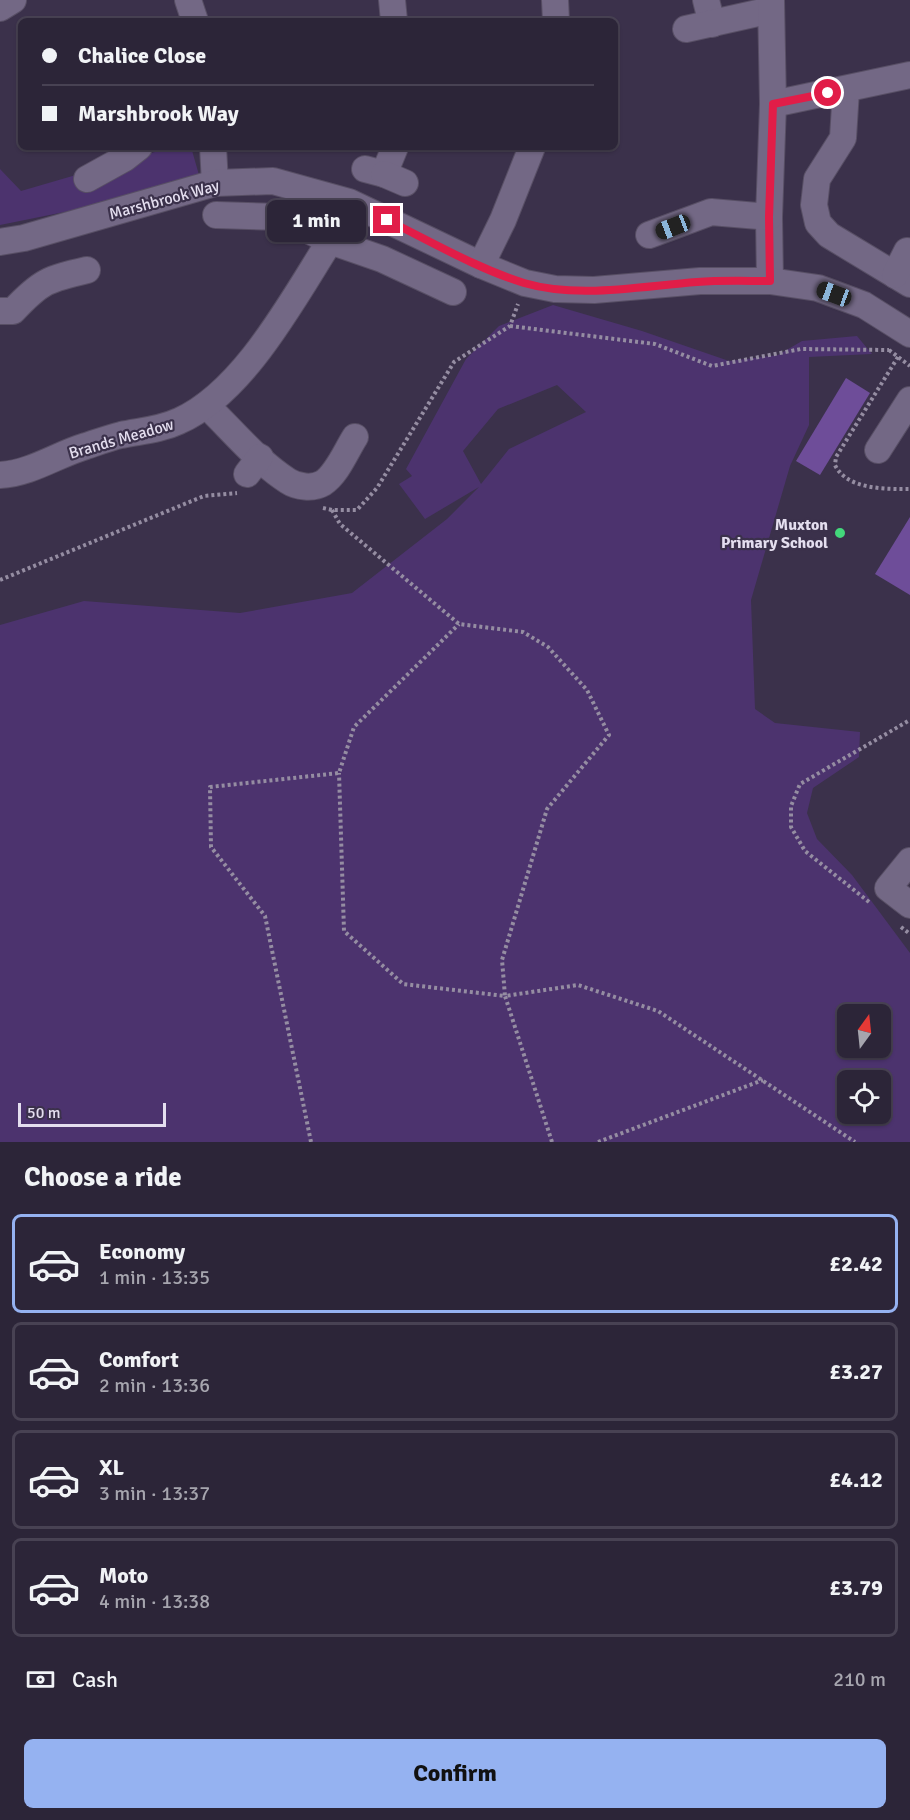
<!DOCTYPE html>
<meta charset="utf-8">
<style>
body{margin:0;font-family:Signika,sans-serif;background:#342d40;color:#f1f3f6;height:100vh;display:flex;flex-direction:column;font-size:22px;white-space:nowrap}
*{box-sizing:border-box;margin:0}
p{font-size:20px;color:#a6a5ae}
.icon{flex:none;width:33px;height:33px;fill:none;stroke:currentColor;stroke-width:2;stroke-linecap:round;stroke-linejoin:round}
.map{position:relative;height:1142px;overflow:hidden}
.sheet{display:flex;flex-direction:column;background:#2c2538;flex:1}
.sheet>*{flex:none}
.guide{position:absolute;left:18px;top:18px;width:600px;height:132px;border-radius:9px;box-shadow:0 2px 4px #0004,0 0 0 2px #484253;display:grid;align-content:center;height:132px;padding:0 24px;background:#2c2538}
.needle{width:39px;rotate:15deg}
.controls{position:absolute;left:837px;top:1004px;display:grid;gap:12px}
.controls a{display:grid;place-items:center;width:54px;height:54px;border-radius:9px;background:#2c2538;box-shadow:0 2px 4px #0004,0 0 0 2px #484253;font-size:30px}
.scale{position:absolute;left:18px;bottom:15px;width:148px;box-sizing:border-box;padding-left:6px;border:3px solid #e4deef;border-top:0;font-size:16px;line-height:21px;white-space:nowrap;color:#e4deef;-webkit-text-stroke:4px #3b314b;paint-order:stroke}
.end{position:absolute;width:27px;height:27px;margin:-14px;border:8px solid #e11d48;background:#fff;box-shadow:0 0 0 3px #fff}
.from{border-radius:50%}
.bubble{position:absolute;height:42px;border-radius:9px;background:#2c2538;box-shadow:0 2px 4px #0004,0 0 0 2px #484253;font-size:20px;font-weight:700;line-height:42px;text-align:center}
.car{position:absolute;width:18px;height:36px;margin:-18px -9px;border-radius:8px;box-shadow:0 0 4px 2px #0007;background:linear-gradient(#222 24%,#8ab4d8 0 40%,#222 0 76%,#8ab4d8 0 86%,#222 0)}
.guide b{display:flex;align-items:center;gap:21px;height:57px;font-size:22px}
.guide b+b{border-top:2px solid #484253}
.guide i{width:15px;height:15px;background:#f1f3f6}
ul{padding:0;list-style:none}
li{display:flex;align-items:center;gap:18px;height:99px;margin:0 12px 9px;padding:0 12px;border:3px solid #484253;border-radius:9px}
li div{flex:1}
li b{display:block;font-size:22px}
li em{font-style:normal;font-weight:700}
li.selected{border-color:#95b2f1}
li>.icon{width:54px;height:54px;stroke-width:1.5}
h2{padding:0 24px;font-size:27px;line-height:72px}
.pay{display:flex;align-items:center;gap:15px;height:66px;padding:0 24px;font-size:22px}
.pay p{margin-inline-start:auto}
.action{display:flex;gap:12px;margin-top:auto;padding:12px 24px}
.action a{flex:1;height:69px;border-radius:9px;background:#95b2f1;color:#111;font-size:24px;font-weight:700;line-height:69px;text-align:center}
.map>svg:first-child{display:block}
</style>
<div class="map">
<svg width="910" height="1142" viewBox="0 0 910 1142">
<rect width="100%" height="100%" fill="#3b314b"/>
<g fill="#4c336e" fill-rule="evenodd">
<path d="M172,147h19l8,28 -90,28 -109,22v-56l21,22z"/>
<path d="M553,305l89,26 87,30 49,-6 24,-14 55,-5 15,18 -63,3v68l-19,41 -39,134 4,109 20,14 85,9 -1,25 -46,31 -6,25 10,26 35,36 58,78v189h-910v-517l84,-24 156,12 112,-20 95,-74 32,-32 -54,32 -26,-35 13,-8 -6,-7 60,-110 33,-33zM557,385l29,27 -77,37 -28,35 -18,-33 35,-42zM848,1014h32v33h-32zM848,1080h32v33h-32z"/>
</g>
<g fill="#6e4d99">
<path d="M846,378l24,15 -50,82 -24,-14z"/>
<path d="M910,517v78l-35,-21z"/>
</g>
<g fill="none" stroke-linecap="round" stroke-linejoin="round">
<g stroke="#584f65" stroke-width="28">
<g id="minor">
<path d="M188,0l7,21"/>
<path d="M392,0l2,21"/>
<path d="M555,0l1,21"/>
<path d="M706,0l6,24"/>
<path d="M0,8l13,-8"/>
<path d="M686,29l85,-19"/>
<path d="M846,90l-3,48 -26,41 -3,26 4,18 11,12 81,49"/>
<path d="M773,104l137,-29"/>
<path d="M213,147l2,36"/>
<path d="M365,169l19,5 11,-27"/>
<path d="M384,174l21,9"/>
<path d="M87,179l38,-21 14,-11"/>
<path d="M216,215l65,2 49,24"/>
<path d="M769,217l1,64"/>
<path d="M649,235l62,-23 58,5 4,-113 -2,-104"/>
<path d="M0,242l24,-4 191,-55 58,-2 76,21 132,63 44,18 30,6 39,1 106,-9h70l48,7 46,17 46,29"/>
<path d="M481,265l22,-45 29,-73"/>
<path d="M895,275l12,-24"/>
<path d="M0,311h13c28,-30 35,-32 74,-41"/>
<path d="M206,405c26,25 51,56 82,76 9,6 25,8 35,2 14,-9 23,-32 32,-46"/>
<path d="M878,450l32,-50"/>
<path d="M247,474l13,-17"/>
<path d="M0,475c32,-2 56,-20 86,-29 12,-4 23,-8 35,-11 19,-4 39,-5 58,-14 65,-29 114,-122 151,-180l52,18 71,33"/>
<path d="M910,861l-22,27 22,17"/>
</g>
</g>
<g stroke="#958da2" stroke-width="4" stroke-dasharray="3 3" stroke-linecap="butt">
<path d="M510,326l145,18 57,22 89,-17 88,1 2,-3"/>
<path d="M889,350l21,16"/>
<path d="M898,357l-62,100 -1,8c12,25 51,24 75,24"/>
<path d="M323,508l9,2h25l20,-22 77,-126 56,-36 8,-22"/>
<path d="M332,510l8,14 119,100 64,8 25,15 39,43 22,45 -62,74 -45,151 3,36 -102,-12 -59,-53 -5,-158"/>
<path d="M0,580l204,-84 33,-3"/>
<path d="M869,902l-64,-51 -14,-24v-21l9,-22 110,-64"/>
<path d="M901,927l9,7"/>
<path d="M311,1142l-46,-226 -54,-69 -1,-60 129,-14 15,-46 105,-103"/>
<path d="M552,1142l-47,-146 73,-11 80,26 197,131"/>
<path d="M598,1142l165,-62"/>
</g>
<use href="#minor" stroke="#736885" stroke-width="26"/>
</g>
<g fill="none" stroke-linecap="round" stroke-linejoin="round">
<path stroke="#e11d48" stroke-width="8" d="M387,220c45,22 89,48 137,63 55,16 117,3 173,-1 24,-2 49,-1 73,-1l-1,-64 4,-113 55,-11"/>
</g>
<circle fill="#43d77b" stroke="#3b314b" stroke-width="2" cx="840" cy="533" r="6"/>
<g text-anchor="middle" stroke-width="4.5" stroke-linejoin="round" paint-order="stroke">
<g font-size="16" fill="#e4deef" stroke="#3b314b">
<text transform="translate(164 199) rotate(-15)" y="6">Marshbrook Way</text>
<text transform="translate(121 438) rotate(-16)" y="6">Brands Meadow</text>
</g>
<g font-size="16" font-weight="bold" fill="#e4deef" stroke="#3b314b" text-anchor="end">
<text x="828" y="530">Muxton<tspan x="828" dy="18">Primary School</tspan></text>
</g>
</g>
</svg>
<div class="controls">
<a><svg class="needle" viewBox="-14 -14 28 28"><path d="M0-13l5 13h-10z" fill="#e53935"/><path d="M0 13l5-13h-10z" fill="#a6a5ae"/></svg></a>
<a><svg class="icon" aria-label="locate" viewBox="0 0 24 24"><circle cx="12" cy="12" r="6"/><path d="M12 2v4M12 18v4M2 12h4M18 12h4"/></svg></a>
</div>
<div class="scale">50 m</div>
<i class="end from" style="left:828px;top:93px"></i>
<i class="end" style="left:387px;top:220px"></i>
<div class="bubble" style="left:267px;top:200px;width:99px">1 min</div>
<i class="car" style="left:673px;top:227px;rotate:249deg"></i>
<i class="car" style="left:834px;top:294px;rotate:290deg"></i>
<div class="guide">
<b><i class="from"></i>Chalice Close</b>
<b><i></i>Marshbrook Way</b>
</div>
</div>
<section class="sheet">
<h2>Choose a ride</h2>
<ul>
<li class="selected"><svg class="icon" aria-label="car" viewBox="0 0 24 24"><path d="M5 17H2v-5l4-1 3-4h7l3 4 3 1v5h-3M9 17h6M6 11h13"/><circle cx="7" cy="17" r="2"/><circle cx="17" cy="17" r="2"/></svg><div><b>Economy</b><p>1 min · 13:35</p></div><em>£2.42</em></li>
<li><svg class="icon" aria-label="car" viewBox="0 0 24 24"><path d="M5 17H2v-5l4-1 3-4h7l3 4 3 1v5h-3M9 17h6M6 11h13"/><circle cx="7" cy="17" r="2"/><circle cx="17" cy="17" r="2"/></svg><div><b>Comfort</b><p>2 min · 13:36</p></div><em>£3.27</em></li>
<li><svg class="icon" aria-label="car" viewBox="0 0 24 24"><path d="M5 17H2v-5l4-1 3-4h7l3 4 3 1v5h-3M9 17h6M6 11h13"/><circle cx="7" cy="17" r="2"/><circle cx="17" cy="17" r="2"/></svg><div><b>XL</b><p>3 min · 13:37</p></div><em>£4.12</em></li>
<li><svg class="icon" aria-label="car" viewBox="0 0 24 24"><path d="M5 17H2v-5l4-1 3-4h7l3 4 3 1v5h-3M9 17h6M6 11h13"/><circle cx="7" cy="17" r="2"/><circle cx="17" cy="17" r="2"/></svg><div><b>Moto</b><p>4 min · 13:38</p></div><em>£3.79</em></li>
</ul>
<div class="pay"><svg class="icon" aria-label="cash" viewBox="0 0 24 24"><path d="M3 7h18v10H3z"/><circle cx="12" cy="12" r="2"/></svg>Cash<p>210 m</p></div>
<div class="action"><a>Confirm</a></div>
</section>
